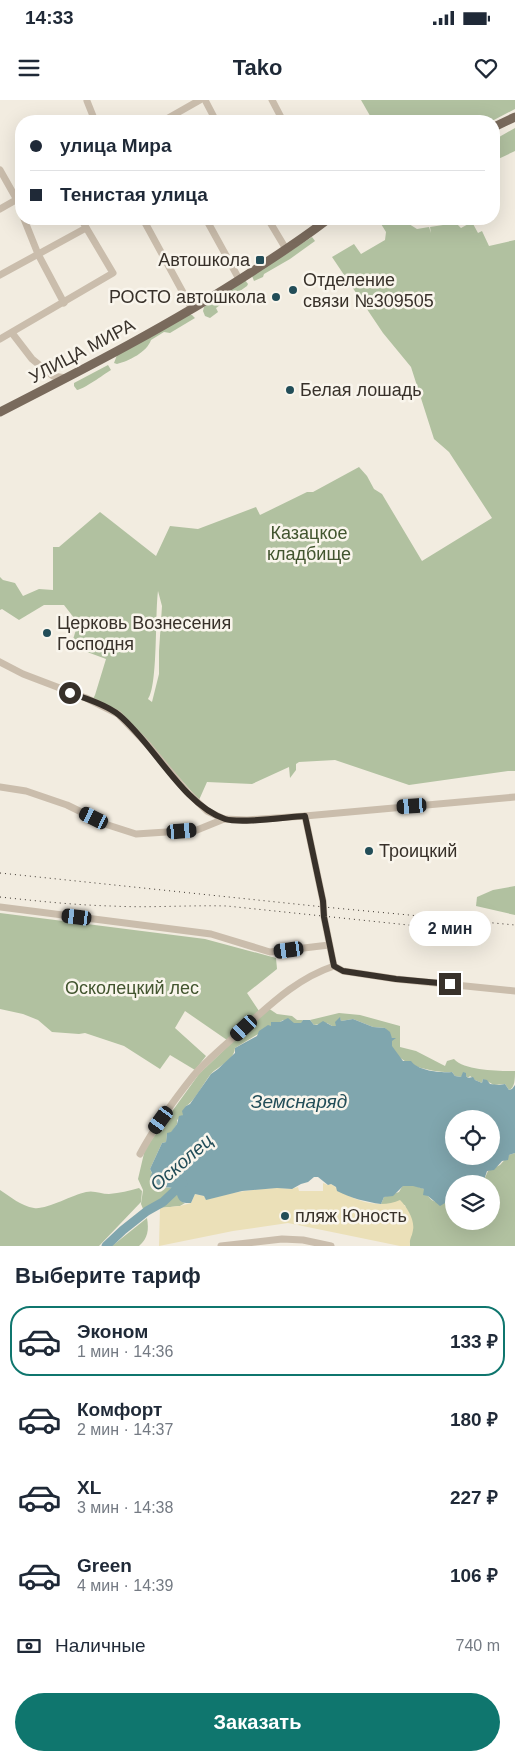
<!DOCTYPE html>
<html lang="ru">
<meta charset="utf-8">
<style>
body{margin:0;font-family:Helvetica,sans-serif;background:#f6f6f7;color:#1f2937;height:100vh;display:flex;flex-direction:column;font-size:19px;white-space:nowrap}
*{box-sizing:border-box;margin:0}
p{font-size:16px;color:#747a83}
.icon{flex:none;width:28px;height:28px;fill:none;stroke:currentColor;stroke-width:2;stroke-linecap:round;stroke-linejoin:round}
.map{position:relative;height:1146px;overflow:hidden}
.sheet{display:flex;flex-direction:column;background:#fff;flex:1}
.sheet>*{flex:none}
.banner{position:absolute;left:15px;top:15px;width:485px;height:110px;border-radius:20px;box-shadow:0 5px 20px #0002;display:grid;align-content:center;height:110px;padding:0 15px;background:#fff}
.controls{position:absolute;left:445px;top:1010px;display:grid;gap:10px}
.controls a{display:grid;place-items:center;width:55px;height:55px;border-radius:50%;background:#fff;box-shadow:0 5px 20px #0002;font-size:25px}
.end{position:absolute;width:22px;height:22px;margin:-11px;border:6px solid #38312a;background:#fff;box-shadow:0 0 0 2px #fff}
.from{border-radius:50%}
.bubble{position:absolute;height:35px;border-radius:18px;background:#fff;box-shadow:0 5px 20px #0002;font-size:16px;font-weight:800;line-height:35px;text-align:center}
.car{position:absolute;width:15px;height:30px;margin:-15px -8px;border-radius:6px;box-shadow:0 0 4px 1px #0007;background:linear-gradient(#222 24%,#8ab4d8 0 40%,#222 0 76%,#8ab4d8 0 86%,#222 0)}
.banner b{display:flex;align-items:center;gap:18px;height:48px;font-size:19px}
.banner b+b{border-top:1px solid #e0e1e3}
.banner i{width:12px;height:12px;background:#1f2937}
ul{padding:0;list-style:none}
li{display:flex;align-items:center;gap:15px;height:70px;margin:0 10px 8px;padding:0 5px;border:2px solid transparent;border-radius:20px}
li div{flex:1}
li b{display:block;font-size:19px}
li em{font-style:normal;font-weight:800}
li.current{border-color:#0f766e}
li>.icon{width:45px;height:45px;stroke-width:1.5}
h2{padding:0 15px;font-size:22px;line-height:60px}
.pay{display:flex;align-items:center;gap:12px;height:55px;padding:0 15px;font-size:19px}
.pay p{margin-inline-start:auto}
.button{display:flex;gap:10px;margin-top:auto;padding:10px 15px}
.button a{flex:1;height:58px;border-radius:30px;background:#0f766e;color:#fff;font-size:20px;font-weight:800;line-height:58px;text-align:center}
.status{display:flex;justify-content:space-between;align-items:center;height:35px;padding:0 25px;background:#fff;direction:ltr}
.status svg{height:14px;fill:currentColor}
header{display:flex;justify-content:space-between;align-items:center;height:65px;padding:0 15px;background:#fff;font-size:22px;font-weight:800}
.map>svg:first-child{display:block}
</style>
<div class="status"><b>14:33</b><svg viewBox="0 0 49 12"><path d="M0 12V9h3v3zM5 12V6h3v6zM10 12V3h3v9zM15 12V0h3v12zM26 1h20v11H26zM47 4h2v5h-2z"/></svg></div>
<header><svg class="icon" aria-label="menu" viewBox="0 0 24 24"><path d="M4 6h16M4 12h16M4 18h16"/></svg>Tako<svg class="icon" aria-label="heart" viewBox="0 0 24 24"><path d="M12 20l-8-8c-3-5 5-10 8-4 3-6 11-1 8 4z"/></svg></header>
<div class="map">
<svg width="515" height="1146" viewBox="0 0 515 1146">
<rect width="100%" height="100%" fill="#f2ece0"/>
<g fill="#b1c1a0" fill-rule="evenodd">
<path d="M361,0h154v9l-23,12h-119z"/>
<path d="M515,28v23l-21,10v-21z"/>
<path d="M378,119h23l16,10 12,-2 2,6 -1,-6 26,-4 5,5 11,-6 6,11 4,-2 7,15 26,-6v531h-7l-99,14 -74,-25 -36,2 -3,2v6l-6,8 -1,-11 -37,17 -45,-2 -8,18 -58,-66 -48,-35 2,-4 11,-36 -35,-13 7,-23 -14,-18h-20l-25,15 -17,-11 -2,1v-33l3,3 12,3 8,13 16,-7 14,1v-43h6l41,-35 56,44 14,-30 28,3 58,-22 4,8 47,-23h6l46,-25 8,9 7,13 8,5 40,67 70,-43 -43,-66 -15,-13 -23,-72 -28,-34 -51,-76 22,-13 7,10 24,-14 1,-8zM158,491l4,15 -3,45v23l-7,28 -4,-3c10,-13 7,-86 10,-108z"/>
<path d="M312,137l3,4 -25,18 -26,15 -1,3 -9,4 -2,-5 2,-2z"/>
<path d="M245,180l3,4 -1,2 -31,22 2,4 -8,6 -5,-2 -2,-5 1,-4z"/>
<path d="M187,215h5l3,3 -25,15 -6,-1 -13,8c-4,12 -22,21 -34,24l-3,-1 3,-8z"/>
<path d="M108,265l3,5c-8,5 -27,19 -34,20l-3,-4v-3z"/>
<path d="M515,786v29l-39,-9 1,-9 16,-7z"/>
<path d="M0,813l205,26 71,19 1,11 -30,24 12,18 -32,29 -42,-29 -10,17 31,28 -11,14 -25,-15 -10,14 -36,-23 -39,-13 -6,1 -27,-2 -14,-12 -15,-6 -23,-5z"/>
<path d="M268,908l9,6 15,2 5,4h6l-2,4 -8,-1 -10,-3 -3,2h-9v4l-36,22c-1,13 -17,18 -24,26 -7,8 -16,27 -25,32l-3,9 -6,5v4l-6,9h-4l-1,9 -4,1 -12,26 8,18 15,1 9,14 3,1 -5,3 -20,2 -14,8 -5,-12 2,-14 -5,-11 7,-30 54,-75z"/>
<path d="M339,913l21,2 40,11v21l16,4 29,15 2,-5 7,-2c11,12 45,12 61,12 0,7 0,17 -6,19l-4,-6 -11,1 -11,-6 -1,4 -7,-3 -5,-4 -2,2 -2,-2v-3l-5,4 -6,-1 -3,-4c-17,1 -53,-6 -60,-25 0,-1 0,-7 0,-8 -1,-4 -5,-8 -7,-11l-12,-1 -20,-8 -12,2 -1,-3 -4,8h-4l-5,-3 -13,2 -4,-5z"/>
<path d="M515,1053v93h-105l-1,-7 3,-5 -7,-29 -24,-1 3,-7 15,-5 4,-7h10l11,4c9,17 11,11 25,15l5,5v12h37v-37h-17l10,-4 4,-9 12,-6 9,-10z"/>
<path d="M139,1088l3,3 -1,11 -42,44h-99v-56c11,7 21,16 34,18 12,2 38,-13 52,-16 8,-2 15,2 23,2 11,-1 20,-3 30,-6z"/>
<path d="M147,1118c2,12 1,20 -8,28h-27z"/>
</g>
<path fill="#ebe0b8" d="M323,1083l5,2 3,-1c5,3 10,8 16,11 15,8 37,13 53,5 7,7 15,20 13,30 -1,7 -4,9 -3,16h-10l-112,-23 -55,8 -74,15 1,-38 20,-2 11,-3 4,-9 9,2 2,3c22,-6 46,-10 70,-11 8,0 15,2 22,-1l1,4h24z"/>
<path fill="#80a6ae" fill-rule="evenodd" d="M340,917l1,4 12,-2 20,8 12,1 5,4 2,6h4l-4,3v5l11,15h8c7,10 30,12 41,11l3,4 6,1 2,-5 3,1v3l2,2 5,-1 2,3 7,3 1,-4 4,1 3,4 9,1 6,-1 4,6 3,-1 3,-4v68l-6,2 -1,5 -6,1 -8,9 -7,1 -3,9 -10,4h-20l-1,25 -4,-5 -4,-1 -5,3 -12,-10 -5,-1 1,-6 -11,-3h-10l-10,10 -9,1 -3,7c-15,-2 -30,-6 -44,-13l-1,-4 -5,-3 -3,1 -10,-8h-4l-6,5 -7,2 -9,5 -15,-1 -35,3 -36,9 -2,-4 -9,-2 -4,9c-15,1 -11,-6 -18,-15 -12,-1 -16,0 -23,-11l2,-4 -2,-4 12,-26 4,-1 1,-9 4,-1 6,-8 2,-8 4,-1 -1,-4 4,-5 4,-2 21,-30 7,-5 17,-16v-5l22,-12 2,-5 9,-6 3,1v-4h9l8,-4 6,5h7l2,-3h7l4,5h3l6,-4 9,5h4l-1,-4zM454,1019h37v37h-37z"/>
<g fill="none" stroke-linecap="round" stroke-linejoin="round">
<path stroke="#80a6ae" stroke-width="9" d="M106,1146l17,-16 24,-19 16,-9 20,-19"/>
<g stroke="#cabdac" stroke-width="7">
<path d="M205,0l11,21"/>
<path d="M272,0l11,21"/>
<path d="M87,1l8,20"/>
<path d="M163,21l37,-21"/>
<path d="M0,70l17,30 4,12"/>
<path d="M0,109l21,-12"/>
<path d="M24,119l14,35 26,49"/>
<path d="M143,119l49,90"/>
<path d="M206,119l33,60"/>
<path d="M268,119l18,30"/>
<path d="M0,175l86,-47"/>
<path d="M12,233l20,26 21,17 13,2"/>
<path d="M0,239l113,-66 -32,-54"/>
<path d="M0,562l23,12 63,24 32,16 30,31 39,47 20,19 17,8"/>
<path d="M0,687l26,4 41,14 41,20 28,9 61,-4 27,-11 23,1 58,-4 210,-19"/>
<path d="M305,716l18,85 1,16 10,49 9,5 53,8 119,12"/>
<path d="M0,807l211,27 59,18 59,-7"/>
<path d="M140,1054c15,-28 34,-54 54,-79 15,-17 34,-32 50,-47 28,-25 54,-50 90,-62"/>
<path d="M221,1146l61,-7 21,1 28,6"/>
</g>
<g stroke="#796a5c" stroke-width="9">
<path d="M494,27l21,-10"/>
<path d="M0,312c86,-44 172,-88 253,-141 26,-17 51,-33 75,-52"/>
</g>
<g stroke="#38312a" stroke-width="1" stroke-dasharray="1 4" stroke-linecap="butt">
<path d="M0,773l324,34 191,18"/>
<path d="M0,797c37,4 74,8 111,9 39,2 77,-1 116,0l229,24"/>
</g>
</g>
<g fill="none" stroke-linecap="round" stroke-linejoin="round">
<path stroke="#38312a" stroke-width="6" d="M70,593c15,5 37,12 49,22 34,28 64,90 106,104 16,5 61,-2 80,-3l18,85 1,16 10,49 9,5 53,8 54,5"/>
</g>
<g fill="#224d58" stroke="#f9f5ec" stroke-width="2">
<rect x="255" y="155" width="10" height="10" rx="2.5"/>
<circle cx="293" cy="190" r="5"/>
<circle cx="276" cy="197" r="5"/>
<circle cx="290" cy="290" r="5"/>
<circle cx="47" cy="533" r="5"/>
<circle cx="369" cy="751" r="5"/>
<circle cx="285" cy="1116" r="5"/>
</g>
<g text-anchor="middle" stroke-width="5" stroke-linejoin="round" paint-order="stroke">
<g font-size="18" fill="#38312a" stroke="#f9f5ec" text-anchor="start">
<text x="250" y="166" text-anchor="end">Автошкола</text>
<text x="303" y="186">Отделение<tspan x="303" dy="21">связи №309505</tspan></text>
<text x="266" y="203" text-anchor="end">РОСТО автошкола</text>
<text x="300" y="296">Белая лошадь</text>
<text x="57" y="529">Церковь Вознесения<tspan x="57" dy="21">Господня</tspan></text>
<text x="379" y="757">Троицкий</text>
<text x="295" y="1122">пляж Юность</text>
</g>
<g font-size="18" fill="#38312a" stroke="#f9f5ec">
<text transform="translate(82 251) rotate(-28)" y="6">УЛИЦА МИРА</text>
</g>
<g font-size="18" fill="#42552f" stroke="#f9f5ec">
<text x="309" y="439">Казацкое<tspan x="309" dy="21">кладбище</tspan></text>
<text x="132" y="894">Осколецкий лес</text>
</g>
<g font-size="19" font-style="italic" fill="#224d58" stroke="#f9f5ec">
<text x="299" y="1008">Земснаряд</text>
<text transform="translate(181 1062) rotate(-41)" y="7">Осколец</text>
</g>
</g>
</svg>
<div class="controls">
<a><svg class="icon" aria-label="locate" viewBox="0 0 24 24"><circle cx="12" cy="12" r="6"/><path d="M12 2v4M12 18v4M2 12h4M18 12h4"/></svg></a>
<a><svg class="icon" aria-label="layers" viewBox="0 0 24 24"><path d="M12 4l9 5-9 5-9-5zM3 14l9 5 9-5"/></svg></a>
</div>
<i class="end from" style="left:70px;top:593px"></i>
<i class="end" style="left:450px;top:884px"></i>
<div class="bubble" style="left:409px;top:811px;width:82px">2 мин</div>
<i class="car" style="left:412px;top:706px;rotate:266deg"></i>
<i class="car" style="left:94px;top:718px;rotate:296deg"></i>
<i class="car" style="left:182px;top:731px;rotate:85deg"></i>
<i class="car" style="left:77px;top:817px;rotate:277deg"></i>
<i class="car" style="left:289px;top:850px;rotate:262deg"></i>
<i class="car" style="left:244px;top:928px;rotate:227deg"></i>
<i class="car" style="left:161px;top:1020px;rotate:216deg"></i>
<div class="banner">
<b><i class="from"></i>улица Мира</b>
<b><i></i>Тенистая улица</b>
</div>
</div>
<section class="sheet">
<h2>Выберите тариф</h2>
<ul>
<li class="current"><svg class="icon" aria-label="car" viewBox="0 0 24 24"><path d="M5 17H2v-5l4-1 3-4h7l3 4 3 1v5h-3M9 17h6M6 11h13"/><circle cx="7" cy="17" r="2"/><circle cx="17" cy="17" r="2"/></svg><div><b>Эконом</b><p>1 мин · 14:36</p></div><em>133 ₽</em></li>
<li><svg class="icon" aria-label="car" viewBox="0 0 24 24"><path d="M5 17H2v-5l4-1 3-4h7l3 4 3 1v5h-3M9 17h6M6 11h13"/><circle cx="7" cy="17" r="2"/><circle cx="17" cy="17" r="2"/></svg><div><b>Комфорт</b><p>2 мин · 14:37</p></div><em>180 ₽</em></li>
<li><svg class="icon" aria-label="car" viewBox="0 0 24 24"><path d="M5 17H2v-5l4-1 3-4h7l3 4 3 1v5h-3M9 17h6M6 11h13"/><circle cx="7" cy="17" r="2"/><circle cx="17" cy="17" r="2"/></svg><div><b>XL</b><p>3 мин · 14:38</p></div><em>227 ₽</em></li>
<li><svg class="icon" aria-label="car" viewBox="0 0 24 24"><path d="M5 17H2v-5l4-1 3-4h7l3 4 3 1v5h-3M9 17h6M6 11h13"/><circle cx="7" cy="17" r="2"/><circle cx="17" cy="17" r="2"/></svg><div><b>Green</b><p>4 мин · 14:39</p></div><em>106 ₽</em></li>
</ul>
<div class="pay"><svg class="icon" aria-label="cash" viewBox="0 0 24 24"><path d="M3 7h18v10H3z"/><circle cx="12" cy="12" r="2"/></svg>Наличные<p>740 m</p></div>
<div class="button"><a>Заказать</a></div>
</section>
